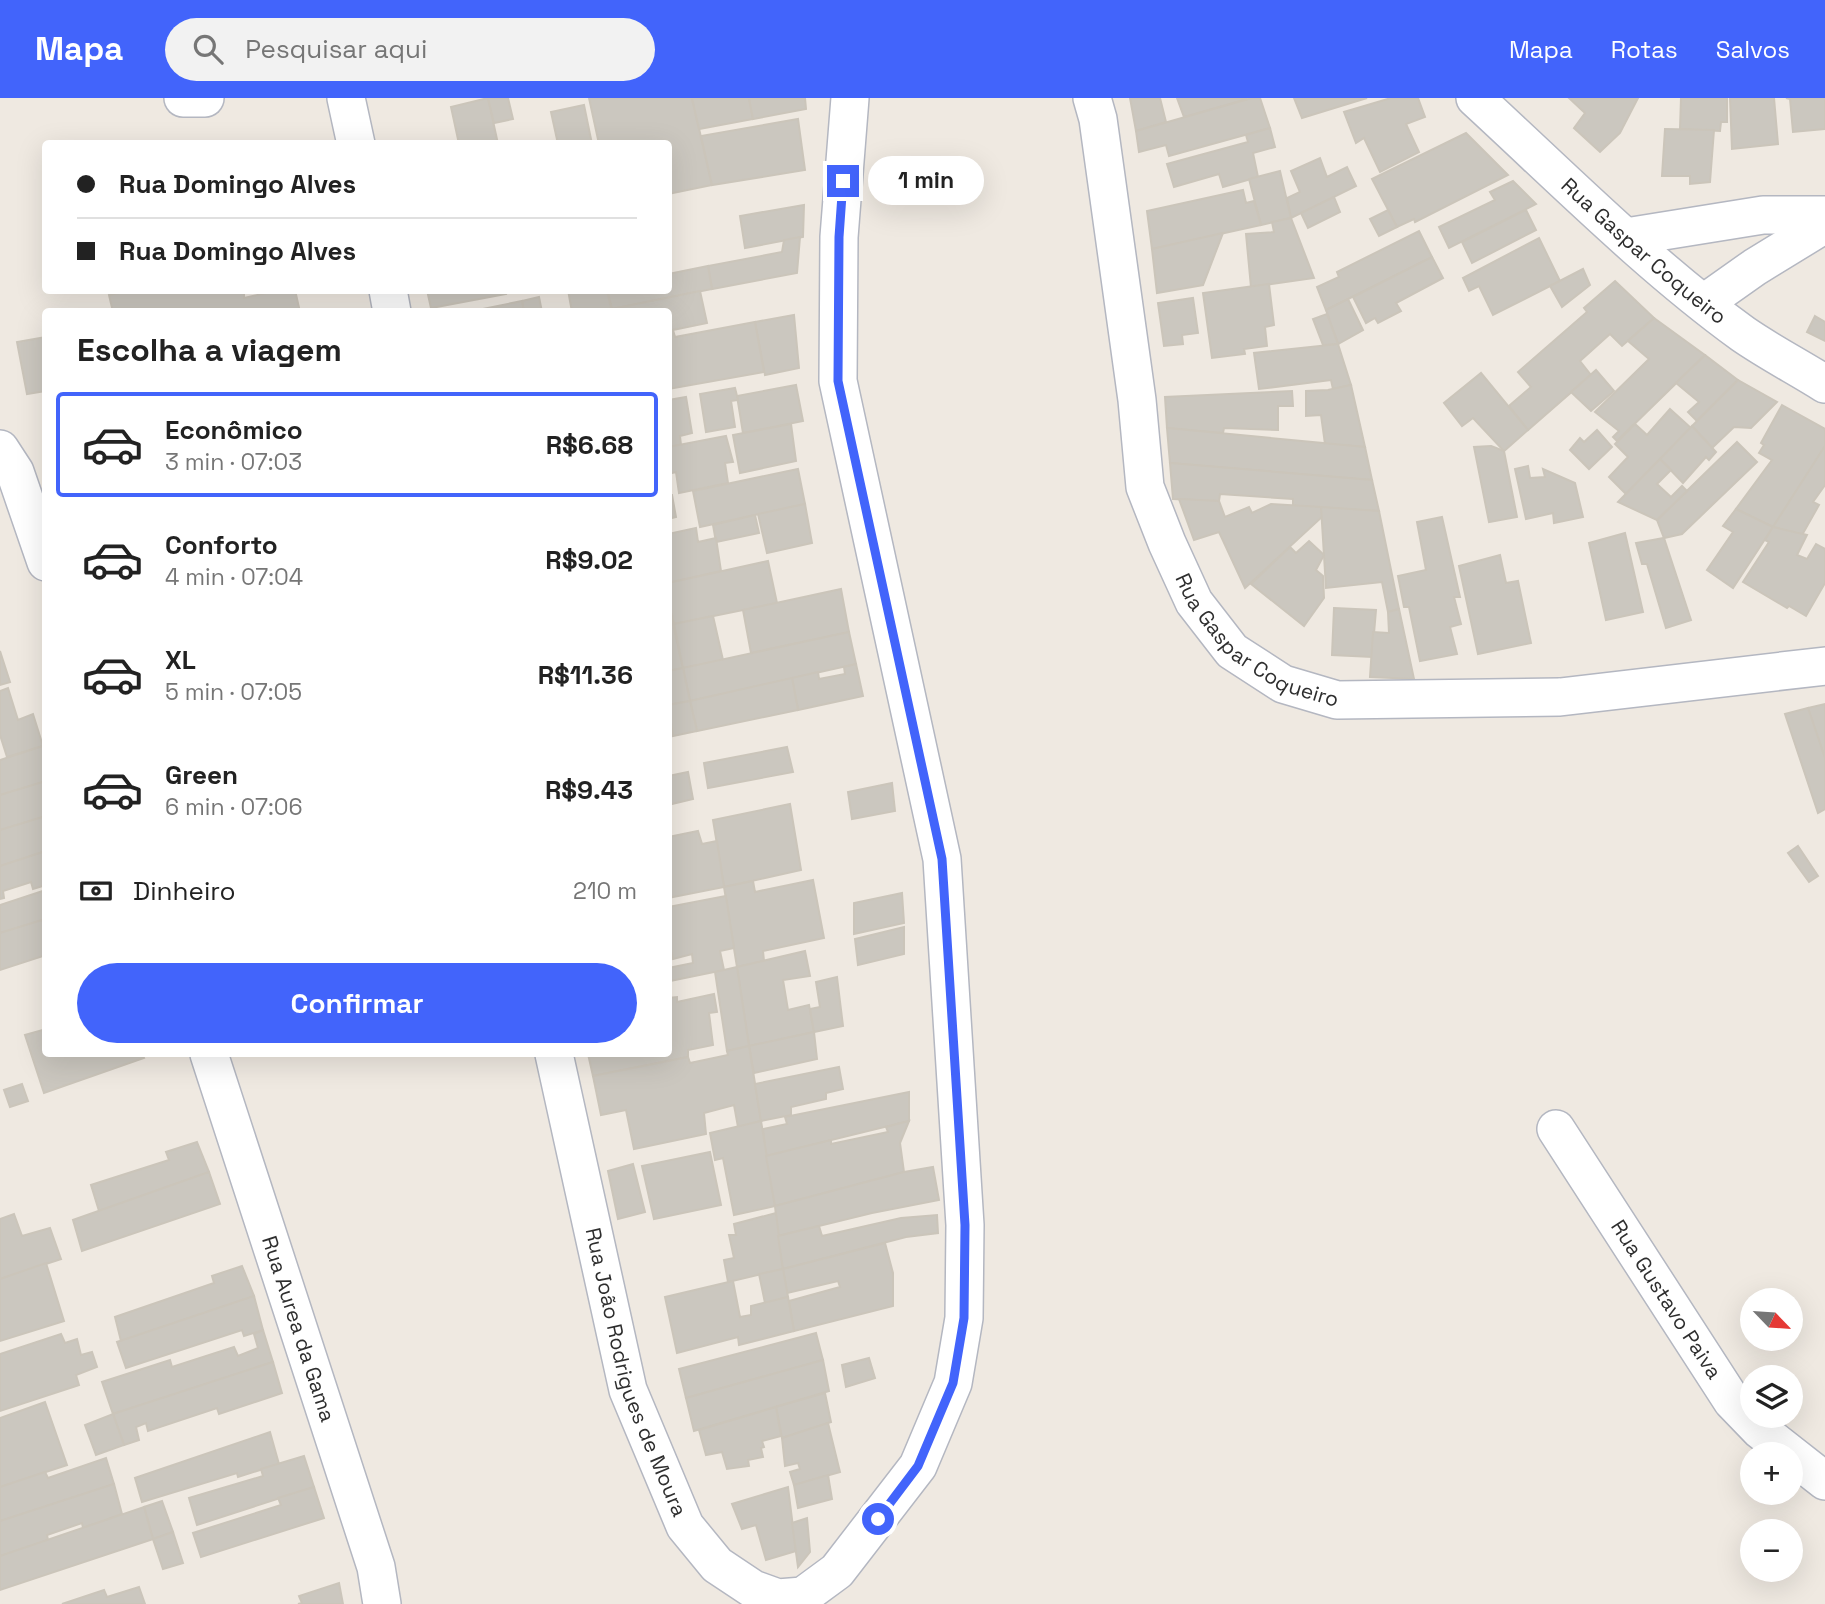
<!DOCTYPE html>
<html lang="pt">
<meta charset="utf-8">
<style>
body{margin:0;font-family:"Space Grotesk",sans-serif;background:#f2f2f2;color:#222;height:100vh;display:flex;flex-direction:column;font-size:26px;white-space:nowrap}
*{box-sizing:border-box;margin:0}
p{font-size:23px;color:#767676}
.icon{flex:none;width:38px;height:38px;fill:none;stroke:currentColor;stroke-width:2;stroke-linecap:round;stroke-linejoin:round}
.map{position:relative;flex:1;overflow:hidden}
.panel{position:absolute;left:42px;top:210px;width:630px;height:749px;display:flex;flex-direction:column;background:#fff;border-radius:7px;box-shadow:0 7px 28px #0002}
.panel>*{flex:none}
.hud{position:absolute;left:42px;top:42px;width:630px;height:154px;border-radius:7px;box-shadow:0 7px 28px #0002;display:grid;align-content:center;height:154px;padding:0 35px;background:#fff}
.needle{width:46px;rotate:115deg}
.controls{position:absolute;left:1740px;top:1190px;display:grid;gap:14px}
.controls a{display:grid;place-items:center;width:63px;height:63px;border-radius:50%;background:#fff;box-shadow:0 7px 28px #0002;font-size:35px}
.end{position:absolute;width:32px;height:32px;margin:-16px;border:9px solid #4264fb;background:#fff;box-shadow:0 0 0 4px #fff}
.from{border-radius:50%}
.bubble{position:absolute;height:49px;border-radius:24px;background:#fff;box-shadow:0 7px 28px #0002;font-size:23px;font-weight:800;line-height:49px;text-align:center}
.hud b{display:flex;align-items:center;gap:24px;height:66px;font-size:26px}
.hud b+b{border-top:2px solid #e0e0e0}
.hud i{width:18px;height:18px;background:#222}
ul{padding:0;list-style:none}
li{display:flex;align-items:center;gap:21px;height:105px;margin:0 14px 10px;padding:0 21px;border:4px solid transparent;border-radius:7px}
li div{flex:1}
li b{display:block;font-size:26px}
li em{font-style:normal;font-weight:800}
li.active{border-color:#4264fb}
li>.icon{width:63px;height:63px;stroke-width:1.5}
h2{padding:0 35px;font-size:32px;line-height:84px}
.pay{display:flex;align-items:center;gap:18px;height:77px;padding:0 35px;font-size:26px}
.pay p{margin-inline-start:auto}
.primary-button{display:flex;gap:14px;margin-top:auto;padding:14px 35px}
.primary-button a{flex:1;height:80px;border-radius:42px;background:#4264fb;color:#fff;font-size:28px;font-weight:800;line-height:80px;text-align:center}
header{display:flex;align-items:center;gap:42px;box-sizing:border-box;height:98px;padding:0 35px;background:#4264fb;color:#fff}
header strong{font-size:33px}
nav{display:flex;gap:38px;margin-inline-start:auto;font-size:24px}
.search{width:490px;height:63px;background:#f2f2f2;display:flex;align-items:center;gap:18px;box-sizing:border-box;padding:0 24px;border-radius:38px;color:#767676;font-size:26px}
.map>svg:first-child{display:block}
</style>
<header>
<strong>Mapa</strong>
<div class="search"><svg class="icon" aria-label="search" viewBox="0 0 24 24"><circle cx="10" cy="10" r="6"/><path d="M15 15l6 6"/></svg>Pesquisar aqui</div>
<nav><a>Mapa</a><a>Rotas</a><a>Salvos</a></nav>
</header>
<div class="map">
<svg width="1825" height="1506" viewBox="0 0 1825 1506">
<rect width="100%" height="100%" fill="#efe9e1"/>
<g fill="#cbc7bf" stroke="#cbc5ba" stroke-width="2">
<path d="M488,0l10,46h-39l-8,-37z"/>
<path d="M488,0h20l5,21 -19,4z"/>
<path d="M589,0h103l20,87 -44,9v-50h-69z"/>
<path d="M692,0h57l4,21 -54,10z"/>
<path d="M749,0h56l1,11 -53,10z"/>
<path d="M1130,0h30l6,24 -30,9z"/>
<path d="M1177,0h69l1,1 -63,18z"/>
<path d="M1260,0l10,30 -101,28 -3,-11 -27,7 -3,-21 116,-33z"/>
<path d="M1294,0h73l-65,20z"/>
<path d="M1391,0h27l7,19 -19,7 13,28 -39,20 -16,-34 -8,5 -12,-31z"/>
<path d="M1569,0h69l-18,35 -20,19 -26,-24 11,-15z"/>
<path d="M1681,0h46v24h-6l-1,9 -40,-2z"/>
<path d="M1730,0h44l4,46 -46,5z"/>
<path d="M1786,0h39v31l-32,3 -3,-33z"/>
<path d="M584,7l8,39h-34l-7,-32z"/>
<path d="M798,21l7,51 -93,15 -11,-49z"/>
<path d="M1270,30l5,19 -22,6 5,24 -35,10 -4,-13 -45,13 -7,-23 81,-22 -2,-7z"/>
<path d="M1665,31l49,1 -4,52 -20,2v-8h-28z"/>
<path d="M1466,35l42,42 -93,47 -1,-3 -17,8 -25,-48z"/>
<path d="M1320,60l7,19 20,-10 9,19 -65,32 -4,-20 13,-6 -9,-21z"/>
<path d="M1280,73l11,47 -30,7 -12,-46z"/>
<path d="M1513,83l23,23 -87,44 -10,-21 56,-27 -5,-8z"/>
<path d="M1243,92l3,13 8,-2 7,24 -109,24 -5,-38z"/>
<path d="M1334,99l6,15 -32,16 -7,-15z"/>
<path d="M804,107l-1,32 -58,11 -5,-32z"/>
<path d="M1388,112l9,17 -18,9 -9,-17z"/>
<path d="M1526,112l10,20 -64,33 -10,-21z"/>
<path d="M1291,120l23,60 -63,9 -5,-53 28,-2 -2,-10z"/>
<path d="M1419,133l13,26 -106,53 -9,-23 22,-10 -2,-5z"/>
<path d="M1223,135l-20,52 -46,8 -5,-44z"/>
<path d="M800,139l-3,36 -85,16 -4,-23 74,-14 2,-12z"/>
<path d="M1539,140l21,43 -67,34 -14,-29 -10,5 -6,-13z"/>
<path d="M1432,159l11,21 -47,25 5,8 -23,12 -3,-5 -9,5 -13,-26z"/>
<path d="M708,168l4,23 -100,20 -5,-19h61v-16z"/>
<path d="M1583,171l7,16 -28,22 -12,-21z"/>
<path d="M1615,183l39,37 -32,28 -12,-12 -30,27 11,14 -63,55 -19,-24 22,-19 -13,-15 69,-60 -3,-4z"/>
<path d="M1269,186l5,41 -9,2 2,19 -23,3 1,5 -33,4 -9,-65z"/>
<path d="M133,192h111v8l35,-8h16l5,22h-161l-1,-3 -25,3 -4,-17z"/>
<path d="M427,192h78l1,4 -75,14z"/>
<path d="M568,192h39l5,22h-40z"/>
<path d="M700,193l7,32 -39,8v-19h-56v-3z"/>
<path d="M539,199l3,15h-18l-2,-11z"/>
<path d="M1193,200l5,35 -16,2 1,9 -19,2 -6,-43z"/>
<path d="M1348,201l15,31 -25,14 -12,-34z"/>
<path d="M522,203l2,11h-56z"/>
<path d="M1327,216l11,30 -15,1 -10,-26z"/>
<path d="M794,217l5,53 -34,7 -10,-53z"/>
<path d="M1815,218l10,6v19l-18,-9z"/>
<path d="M1654,220l51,37 -88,86 -4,-4 6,-6 -24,-19 54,-53 -21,-18z"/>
<path d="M755,224l9,50 -96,17v-58l5,-1 2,7z"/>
<path d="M46,239v54l-19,3 -10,-52z"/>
<path d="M1338,246l13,41 -18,4 -2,-9 -72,9 -5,-36z"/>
<path d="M1705,257l33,25 -41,41 -9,-9 11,-10 -23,-19z"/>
<path d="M1596,272l18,21 -23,20 -20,-19z"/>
<path d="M1481,275l47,57 -24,21 -31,-33 -11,8 -18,-23z"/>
<path d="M1738,282l39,22 -26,26 -17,-1 -22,21 -20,-22z"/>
<path d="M796,287l7,36 -60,12 -6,-37z"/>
<path d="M1351,287l14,62 -40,-3 -4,-29 -15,1v-25l22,-1z"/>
<path d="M735,290l3,12 -7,1 4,26 -29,5 -6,-38z"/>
<path d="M1292,293l1,15h-15v24l-54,-2 -1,5 -56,-5 -2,-31z"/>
<path d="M686,299l6,36 -12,3 1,9 -13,2v-47z"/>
<path d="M1782,307l43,24v17l-52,81 -37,-18 36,-49 -13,-7 5,-8 -3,-2z"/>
<path d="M1670,311l21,19 -65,66 -17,-17 19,-20 -13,-13 20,-20 12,11z"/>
<path d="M791,326l5,37 -56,12 -7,-38z"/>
<path d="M1692,328l24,26 -7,8 -3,-3 -23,26 -23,-24z"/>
<path d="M1167,330l198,19 7,33 -202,-17z"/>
<path d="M1597,332l15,17 -23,22 -19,-19 10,-12 4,4z"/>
<path d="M726,338l7,26 -8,1 3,20 -49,10 -3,-21 -8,2v-27z"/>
<path d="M1737,344l20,20 -75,72 -18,4 -7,-18z"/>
<path d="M1491,348l13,5 13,66 -28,5 -15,-75z"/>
<path d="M1825,348v39l-12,17 6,3 -17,30 -29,-8z"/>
<path d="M1660,361l11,11 -14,14 14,13 11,-11 5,5 -30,29 -39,-18z"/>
<path d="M1170,365l202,17 7,31 -83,-5 -3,-1v-6l-73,-5 -1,7 -46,-2z"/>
<path d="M1528,368l2,12 15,-1 -2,-8 32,14 8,34 -29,6 -1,-10 -27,6 -11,-50z"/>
<path d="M798,371l7,35 -105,23 -7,-36z"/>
<path d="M668,397h4l4,22 -8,2z"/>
<path d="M1179,401l40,2 6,16 24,-10 3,6 19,-9 50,3 2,9 -78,72 -26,-56 -25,8z"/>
<path d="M805,406l7,39 -45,10 -9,-39z"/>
<path d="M1321,409l58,4 20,98 -11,3 -6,-30 -56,6z"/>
<path d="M1736,411l37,18 -40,61 -26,-18 26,-38 -10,-6z"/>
<path d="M755,417l4,18 -43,9 -3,-17z"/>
<path d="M1442,419l18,80h-6l7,27 -11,3 7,27 -37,7 -11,-54h-5l-6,-31 28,-6 -9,-48z"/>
<path d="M1773,429l34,8 -10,20 10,4 9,-15 9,5v34l-19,33 -17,-10 -2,2 -44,-26 26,-40 -4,-2z"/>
<path d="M696,430l2,14 18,-4 5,33 -53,12v-49z"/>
<path d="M1625,435l18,79 -37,8 -17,-77z"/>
<path d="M1664,440l27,82 -25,8 -19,-64h-5l-6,-21z"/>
<path d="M1309,443l15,14 -8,15 7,6 1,22 -20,28 -53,-42 39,-37 6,6z"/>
<path d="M1500,457l6,28 12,-2 13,62 -53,11 -19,-88z"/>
<path d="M768,463l9,42 -103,21 -6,-25v-16z"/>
<path d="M841,491l8,43 -98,21 -8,-43z"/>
<path d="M668,504l15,66 -15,3z"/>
<path d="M1334,510l42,2 -4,47 -40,-2z"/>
<path d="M1399,511l15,70 -44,-2 3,-45 16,1 -1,-21z"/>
<path d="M713,518l10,44 -40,8 -9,-44z"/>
<path d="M849,534l7,32 -166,37 -7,-33z"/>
<path d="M0,553l10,31 -10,3z"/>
<path d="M856,566l7,32 -65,14 -6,-32 26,-6 1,7 26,-5 -1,-7z"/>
<path d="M683,570l7,33 -22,4v-34z"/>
<path d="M792,580l6,32 -101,21 -7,-30z"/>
<path d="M8,590l10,32 15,-6 10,32 -36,11 -7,-22v-44z"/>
<path d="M690,603l7,30 -24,5 -5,-31z"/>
<path d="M1825,606v54l-17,-50z"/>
<path d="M1808,610l17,50v51l-7,4 -33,-99z"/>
<path d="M46,647v36l-46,14v-35z"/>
<path d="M787,649l6,25 -85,16 -4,-25z"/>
<path d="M688,674l5,27 -25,6v-29z"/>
<path d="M46,683v35l-46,14v-35z"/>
<path d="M892,685l3,28 -43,8 -4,-27z"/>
<path d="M790,706l11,66 -77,17 -11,-67z"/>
<path d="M46,718v35l-46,15v-36z"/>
<path d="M698,733l4,13 15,-3 7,46 -56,11v-61z"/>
<path d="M1798,748l20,30 -9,6 -21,-29z"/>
<path d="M46,753v34l-13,4 -2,-7 -28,9 1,7 -4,1v-33z"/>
<path d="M813,782l11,58 -61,13 1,10 -27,6 -13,-80 29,-6 2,11z"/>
<path d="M46,792v29l-46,14v-28z"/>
<path d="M902,795l2,30 -50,11v-31z"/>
<path d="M726,798l8,52 -14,3 4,19 -54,11 -2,-13 25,-5 -1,-9 -19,5 -5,-22v-30z"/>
<path d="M42,822l4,11v24l-46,15v-37z"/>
<path d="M904,829v27l-46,11 -3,-26z"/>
<path d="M805,853l5,25 -27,4 5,30 21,-5 5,27 -65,14 -12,-79z"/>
<path d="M737,869l12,79 -22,5 -12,-79z"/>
<path d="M837,879l6,49 -29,6 -4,-23 10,-2 -4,-25z"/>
<path d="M714,896l3,18 -8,1 4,32 -25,5v7l-95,19 -5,-22h80v-56l9,-1v5z"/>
<path d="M46,931v25h96l2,4 -100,35 -19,-58z"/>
<path d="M814,934l3,27 -63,14 -5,-27z"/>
<path d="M749,948l12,75 -23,6 -4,-22 -30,8 2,21 -72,15 -8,-39 -25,5 -8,-39 95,-19 2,6 38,-8 -1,-4z"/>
<path d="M839,969l4,22 -17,4v6l-35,8v8l-30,6 -6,-37z"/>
<path d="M22,986l6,17 -18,6 -6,-17z"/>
<path d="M909,994v29l-143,35 -3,-27 24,-5 -2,-7z"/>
<path d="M761,1023l14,85 -41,9 -11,-57 -8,2 -5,-27z"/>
<path d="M909,1023l-9,22 4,29 -129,34 -9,-50 65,-16v4l57,-12 -2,-5z"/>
<path d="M197,1044l12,30 -110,39 -8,-26 78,-25 -3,-8z"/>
<path d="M710,1054l11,53 -67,14 -12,-53z"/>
<path d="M633,1066l12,48 -27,7 -10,-48z"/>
<path d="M933,1069l6,33 -67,13 -94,23 -3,-30 129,-34z"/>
<path d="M209,1074l11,32 -138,47 -9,-31z"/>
<path d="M776,1115l7,56 -55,13 -4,-22 10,-2 -5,-23h7l-2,-11z"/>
<path d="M14,1116l8,22 28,-8 11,31 -61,20v-60z"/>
<path d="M937,1117l1,18 -32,4 -123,32 -5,-33 41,-10 3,10 79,-18z"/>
<path d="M885,1145l8,30v33l-99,25 -5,-30 51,-14 -2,-6 -51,12 -4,-24z"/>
<path d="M46,1165l18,58 -64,20v-62z"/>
<path d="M242,1168l12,30 -133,45 -6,-24 99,-34 -2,-7z"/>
<path d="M783,1171l5,28 -23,6 -6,-29z"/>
<path d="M733,1183l7,36 11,-2v-9l37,-9 6,34 -55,14 -1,-8 -61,16 -12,-56z"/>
<path d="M254,1198l9,34 -19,6 -2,-6 -116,38 -9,-26z"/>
<path d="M263,1232l10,32 -160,52 -11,-32 68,-22 2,7 62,-20 4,9 20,-8 -4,-14z"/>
<path d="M816,1235l7,27 -137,38 -7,-29z"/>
<path d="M61,1236l4,9 12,-4 4,16 11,-3 5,15 -21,8 3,10 -79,26v-57z"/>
<path d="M869,1260l6,20 -29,9 -4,-22z"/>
<path d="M823,1262l6,31 -135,40 -8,-33z"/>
<path d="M273,1264l9,31 -63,21 -2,-6 -69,23 -2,-8 -10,4 3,13 -15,5 -11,-31z"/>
<path d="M825,1295l6,29 -49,16 -6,-31z"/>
<path d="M45,1304l22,63 -67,22v-69z"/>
<path d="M776,1309l5,29 -19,5 2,6 -3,1 2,9 -15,3 1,6 -22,3 -5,-17 -16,3 -7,-25z"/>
<path d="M113,1316l11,31 -28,10 -11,-30z"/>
<path d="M828,1325l12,49 -46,13 -4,-13 10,-3 -2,-6 -13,3 -3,-28z"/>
<path d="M270,1334l9,32 -41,13 -1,-4 -95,29 -7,-24z"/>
<path d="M304,1358l10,31 -117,38 -8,-27 74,-22 -2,-7z"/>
<path d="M106,1360l8,26 -114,37v-34l45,-15 3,6z"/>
<path d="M828,1377l4,24 -34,9 -4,-23z"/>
<path d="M114,1386l8,30 -39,14 -1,-5 -35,12 1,5 -48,16v-35z"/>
<path d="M314,1389l10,31 -123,39 -8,-24 88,-28 -3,-7z"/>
<path d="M788,1389l8,64 -30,9 -10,-35 -14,4 -10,-25z"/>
<path d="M162,1403l11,31 -20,7 -9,-32z"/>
<path d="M144,1409l9,32 -153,51v-34z"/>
<path d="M807,1420l3,34 -12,15 -6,-44z"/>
<path d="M173,1434l10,31 -20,6 -10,-30z"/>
<path d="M339,1485l4,21h-45l4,-1 -3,-7z"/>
<path d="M139,1489l6,17h-83l42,-14 3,7z"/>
</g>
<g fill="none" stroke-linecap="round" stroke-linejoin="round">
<g stroke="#b4b7c1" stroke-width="40">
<g id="street">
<path d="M183,0h22"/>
<path d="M346,0l10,46"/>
<path id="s1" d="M1092,0l6,21 39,281 8,87 22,56 27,59 38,49 51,33 54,16 223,-3 265,-31"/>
<path id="s2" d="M1475,0c86,79 174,168 268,236 26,18 55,33 82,50"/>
<path d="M1626,139l137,-22h62"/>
<path d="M388,192l4,22"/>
<path d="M1704,205l51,-36 70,-43"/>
<path d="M0,351l15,23 31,90"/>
<path id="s3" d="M209,956l167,513 6,37"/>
<path id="s4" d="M554,956l74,336 57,136 32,39 36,24 25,9 25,-2 34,-25 81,-105 35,-83 11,-65 1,-93 -23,-366 -104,-478 1,-144 11,-139"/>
<path id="s5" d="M1556,1031l176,272 28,29 65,51"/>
</g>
</g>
<use href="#street" stroke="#fff" stroke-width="37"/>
</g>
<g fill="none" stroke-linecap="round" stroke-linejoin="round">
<path stroke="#4264fb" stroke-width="9" d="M843,83l-4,56 -1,144 104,478 23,366 -1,93 -11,65 -35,83 -40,53"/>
</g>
<g text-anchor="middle" stroke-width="6" stroke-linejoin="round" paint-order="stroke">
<g font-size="21" fill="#2e2e2e" stroke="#fff">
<text dy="7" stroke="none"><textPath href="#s2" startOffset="228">Rua Gaspar Coqueiro</textPath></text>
<text dy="7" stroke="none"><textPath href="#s1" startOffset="593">Rua Gaspar Coqueiro</textPath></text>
<text dy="7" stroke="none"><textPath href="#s5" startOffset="203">Rua Gustavo Paiva</textPath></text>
<text dy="7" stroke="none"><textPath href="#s3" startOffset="289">Rua Aurea da Gama</textPath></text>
<text dy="7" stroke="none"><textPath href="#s4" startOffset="329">Rua João Rodrigues de Moura</textPath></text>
</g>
</g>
</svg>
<div class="controls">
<a><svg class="needle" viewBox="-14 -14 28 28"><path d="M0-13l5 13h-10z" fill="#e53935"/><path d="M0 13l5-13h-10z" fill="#767676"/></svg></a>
<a><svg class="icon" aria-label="layers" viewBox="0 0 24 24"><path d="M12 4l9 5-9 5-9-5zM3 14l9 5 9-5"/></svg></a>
<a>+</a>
<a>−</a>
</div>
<i class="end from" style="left:878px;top:1421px"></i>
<i class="end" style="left:843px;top:83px"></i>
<div class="bubble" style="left:868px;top:58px;width:116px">1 min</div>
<div class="hud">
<b><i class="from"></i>Rua Domingo Alves</b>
<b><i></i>Rua Domingo Alves</b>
</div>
<section class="panel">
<h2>Escolha a viagem</h2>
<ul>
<li class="active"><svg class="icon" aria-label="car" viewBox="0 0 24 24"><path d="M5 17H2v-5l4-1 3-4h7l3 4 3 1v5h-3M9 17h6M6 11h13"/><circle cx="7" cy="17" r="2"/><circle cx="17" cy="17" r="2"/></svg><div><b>Econômico</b><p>3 min · 07:03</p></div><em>R$6.68</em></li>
<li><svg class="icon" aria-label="car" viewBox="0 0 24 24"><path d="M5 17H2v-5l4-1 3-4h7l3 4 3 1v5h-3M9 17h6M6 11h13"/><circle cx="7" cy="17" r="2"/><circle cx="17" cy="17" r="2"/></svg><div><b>Conforto</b><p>4 min · 07:04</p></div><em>R$9.02</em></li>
<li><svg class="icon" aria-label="car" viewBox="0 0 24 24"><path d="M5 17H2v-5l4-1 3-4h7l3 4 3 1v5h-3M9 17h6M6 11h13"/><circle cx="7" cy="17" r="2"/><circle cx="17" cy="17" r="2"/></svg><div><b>XL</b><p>5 min · 07:05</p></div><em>R$11.36</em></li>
<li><svg class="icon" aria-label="car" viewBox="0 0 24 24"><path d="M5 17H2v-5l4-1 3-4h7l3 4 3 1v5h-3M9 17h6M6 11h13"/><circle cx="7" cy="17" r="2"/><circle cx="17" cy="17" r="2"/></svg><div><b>Green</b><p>6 min · 07:06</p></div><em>R$9.43</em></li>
</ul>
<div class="pay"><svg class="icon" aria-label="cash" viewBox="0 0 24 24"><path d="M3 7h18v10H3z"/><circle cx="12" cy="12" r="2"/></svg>Dinheiro<p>210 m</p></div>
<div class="primary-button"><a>Confirmar</a></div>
</section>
</div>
